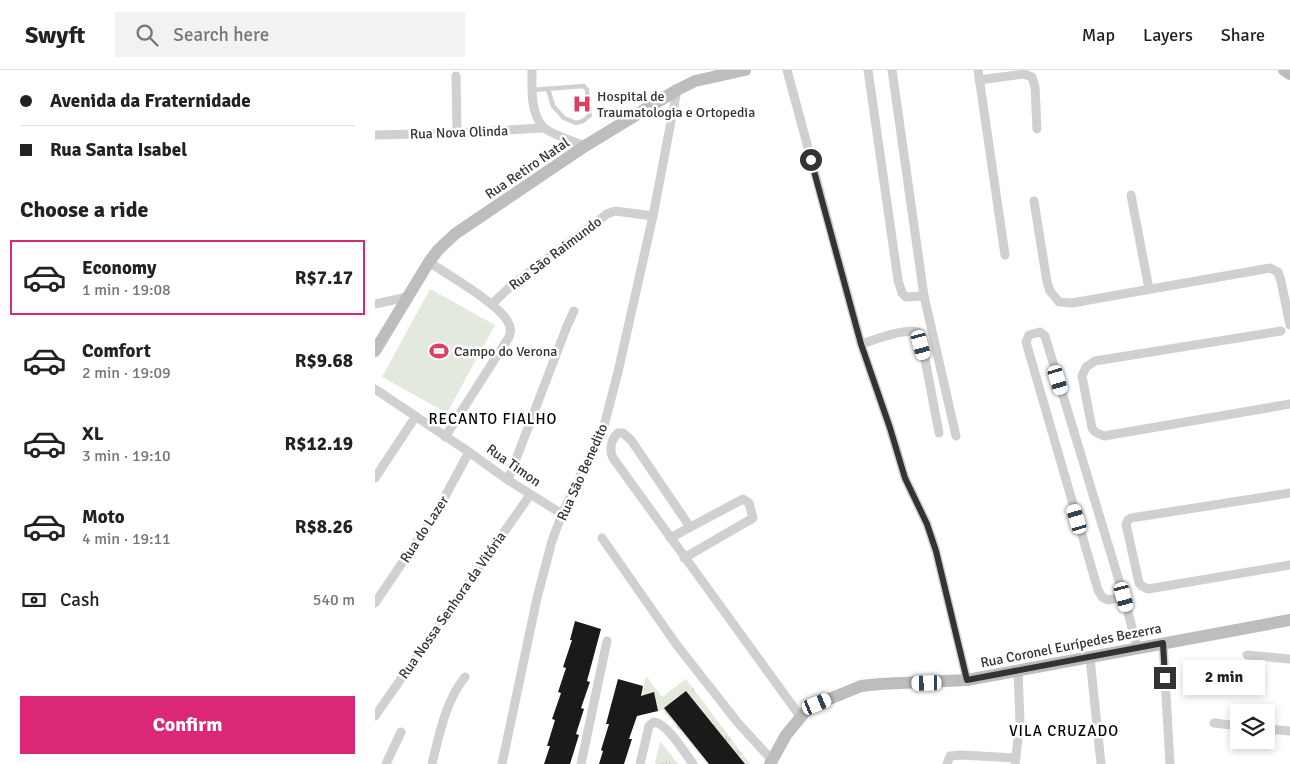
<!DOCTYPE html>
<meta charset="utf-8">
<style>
body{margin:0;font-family:Signika,sans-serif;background:#f2f2f2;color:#222;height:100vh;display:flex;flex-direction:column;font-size:19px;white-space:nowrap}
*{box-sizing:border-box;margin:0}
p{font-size:16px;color:#767676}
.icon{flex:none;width:28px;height:28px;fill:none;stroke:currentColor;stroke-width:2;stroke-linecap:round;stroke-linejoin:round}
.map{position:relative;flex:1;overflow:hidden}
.panel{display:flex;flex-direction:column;background:#fff;width:375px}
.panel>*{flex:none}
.top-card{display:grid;align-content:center;height:110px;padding:0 20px;background:#fff}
.fabs{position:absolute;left:855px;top:634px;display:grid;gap:10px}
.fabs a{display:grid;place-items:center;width:45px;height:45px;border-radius:0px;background:#fff;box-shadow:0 2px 8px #0003;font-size:25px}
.end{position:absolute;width:22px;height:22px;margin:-11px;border:6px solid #333;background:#fff;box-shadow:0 0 0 2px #fff}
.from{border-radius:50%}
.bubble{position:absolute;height:35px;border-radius:0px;background:#fff;box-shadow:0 2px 8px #0003;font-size:16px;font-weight:800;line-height:35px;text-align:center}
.car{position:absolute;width:15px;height:30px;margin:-15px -8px;border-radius:6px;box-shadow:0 0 4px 1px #0007;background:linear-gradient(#fff 24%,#345 0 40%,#fff 0 76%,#345 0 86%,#fff 0)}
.top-card b{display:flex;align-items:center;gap:18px;height:48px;font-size:19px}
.top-card b+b{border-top:1px solid #e0e0e0}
.top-card i{width:12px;height:12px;background:#222}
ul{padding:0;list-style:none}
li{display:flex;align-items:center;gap:15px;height:75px;margin:0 10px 8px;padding:0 10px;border:2px solid transparent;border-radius:0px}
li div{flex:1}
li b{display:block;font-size:19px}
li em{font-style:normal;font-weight:800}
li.current{border-color:#db2777}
li>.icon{width:45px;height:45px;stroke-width:1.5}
h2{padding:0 20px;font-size:22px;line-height:60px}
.pay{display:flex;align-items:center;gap:12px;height:55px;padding:0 20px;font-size:19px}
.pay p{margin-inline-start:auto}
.action{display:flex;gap:10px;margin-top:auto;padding:10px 20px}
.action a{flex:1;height:58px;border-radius:0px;background:#db2777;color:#fff;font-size:20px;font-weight:800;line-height:58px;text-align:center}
header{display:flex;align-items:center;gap:30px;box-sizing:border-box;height:70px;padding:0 25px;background:#fff;border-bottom:1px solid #e0e0e0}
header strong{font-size:24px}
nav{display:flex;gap:28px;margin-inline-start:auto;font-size:18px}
.search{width:350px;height:45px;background:#f2f2f2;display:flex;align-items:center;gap:12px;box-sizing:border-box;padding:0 18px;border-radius:0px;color:#767676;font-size:19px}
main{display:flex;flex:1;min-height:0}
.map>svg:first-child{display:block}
</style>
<header>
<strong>Swyft</strong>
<div class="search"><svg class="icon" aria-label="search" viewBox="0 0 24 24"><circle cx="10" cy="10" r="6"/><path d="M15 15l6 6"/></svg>Search here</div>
<nav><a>Map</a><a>Layers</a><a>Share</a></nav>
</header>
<main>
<section class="panel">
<div class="top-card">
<b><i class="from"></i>Avenida da Fraternidade</b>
<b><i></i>Rua Santa Isabel</b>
</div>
<h2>Choose a ride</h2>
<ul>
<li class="current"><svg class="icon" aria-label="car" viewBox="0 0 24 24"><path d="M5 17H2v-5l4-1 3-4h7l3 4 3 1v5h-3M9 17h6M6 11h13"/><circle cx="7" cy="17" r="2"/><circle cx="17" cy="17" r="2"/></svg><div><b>Economy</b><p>1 min · 19:08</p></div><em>R$7.17</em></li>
<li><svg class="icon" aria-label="car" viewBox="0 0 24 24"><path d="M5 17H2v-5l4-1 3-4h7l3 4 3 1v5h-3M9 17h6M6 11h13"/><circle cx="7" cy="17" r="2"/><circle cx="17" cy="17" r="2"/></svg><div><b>Comfort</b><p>2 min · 19:09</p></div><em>R$9.68</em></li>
<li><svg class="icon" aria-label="car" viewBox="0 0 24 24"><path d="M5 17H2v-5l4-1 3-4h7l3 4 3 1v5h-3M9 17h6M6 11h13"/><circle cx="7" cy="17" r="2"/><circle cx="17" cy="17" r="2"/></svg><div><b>XL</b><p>3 min · 19:10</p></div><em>R$12.19</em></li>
<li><svg class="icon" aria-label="car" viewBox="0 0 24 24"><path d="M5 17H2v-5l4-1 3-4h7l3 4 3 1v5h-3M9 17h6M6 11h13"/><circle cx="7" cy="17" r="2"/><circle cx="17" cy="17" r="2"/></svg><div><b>Moto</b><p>4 min · 19:11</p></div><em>R$8.26</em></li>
</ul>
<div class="pay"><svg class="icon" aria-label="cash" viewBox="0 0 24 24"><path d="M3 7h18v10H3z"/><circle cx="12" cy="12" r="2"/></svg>Cash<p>540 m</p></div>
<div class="action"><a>Confirm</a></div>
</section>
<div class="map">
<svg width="915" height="694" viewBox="0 0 915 694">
<defs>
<pattern id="grass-tufts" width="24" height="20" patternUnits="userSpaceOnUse" patternTransform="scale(1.25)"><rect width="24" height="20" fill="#e4e9dd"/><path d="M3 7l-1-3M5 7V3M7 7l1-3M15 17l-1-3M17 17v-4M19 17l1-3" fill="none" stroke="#c4c8be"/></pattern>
</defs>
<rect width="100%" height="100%" fill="#fff"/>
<g fill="url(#grass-tufts)">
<path d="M271,606l16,21 24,-18 64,85h-43l-44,-54 -25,5z"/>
<path d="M285,671l18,23h-23z"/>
</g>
<path fill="#e4e9dd" d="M55,219l65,36 -48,88 -65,-36z"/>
<g fill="#1a1a1a">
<path d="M200,551l26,8 -14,52 3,1 -9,26 3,1 -8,25 3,1 -9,29h-26l6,-18h-3l8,-26 -3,-1 9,-26 -3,-1 8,-24 -3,-1 9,-27h-2z"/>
<path d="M243,609l25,7 -2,10 13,-4 4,19 -21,5 -8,23h3l-8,25h-25l4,-13 -2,-1 8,-26h-3z"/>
<path d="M311,621l33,41 26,32h-36l-45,-56z"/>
</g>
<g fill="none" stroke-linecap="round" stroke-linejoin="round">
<path stroke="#d0d0d0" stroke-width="4.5" d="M157,20l52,-4 3,4 3,25 -7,6 -7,2 -12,-5 -11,-12 -5,-17"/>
<g stroke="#d0d0d0" stroke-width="9">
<path d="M157,0c0,18 -2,42 11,57 4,5 34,16 42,19"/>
<path d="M412,0l74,274 29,84 15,50 22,46 9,27 31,129"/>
<path d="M493,0l30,210 4,13 4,4 18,-1"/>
<path d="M517,0l32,226 32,140"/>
<path d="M603,0l27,185"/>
<path d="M81,6l1,57"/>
<path d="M604,10l45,-6 8,3 3,10 2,42"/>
<path d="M0,65l82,-2 86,-5"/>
<path d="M756,125l18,94"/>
<path d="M659,131l13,81 3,9 9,11 13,1 198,-35 8,4 3,9 9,44"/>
<path d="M54,192c19,13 70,42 79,60 3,5 3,10 1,15l-64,100"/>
<path d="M0,234l32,-7"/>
<path d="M117,234l21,-20 94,-70 8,-3 38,5"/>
<path d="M906,261l-186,30 -9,6 -4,9 10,52 3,4 9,4 186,-32"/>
<path d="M486,274c14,-4 43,-16 57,-12l7,27 14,74"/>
<path d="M0,319l94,63 39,28 54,34"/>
<path d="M0,408l41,-62"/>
<path d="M133,410l59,-154 7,-15"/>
<path d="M915,423l-159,25 -3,2 -2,4 13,59 3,3 6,3 142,-24"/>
<path d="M315,457l-59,-87 -8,-7h-5c-7,6 -9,17 -5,25l187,258"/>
<path d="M227,468l74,106 62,79 34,37"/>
<path d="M295,468l73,-39 6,4 4,15 -69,40"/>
<path d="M749,527l-16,3 -6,-3 -4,-7 -72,-248 3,-7 11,-3 5,4 79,261 13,50"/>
<path d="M0,533l61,-90 33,-61"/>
<path d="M788,573l7,121"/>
<path d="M872,585l43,4"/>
<path d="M715,588l11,106"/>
<path d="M0,646l155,-221"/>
<path d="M839,653l25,3"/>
<path d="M891,659l24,2"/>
<path d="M11,694l15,-32"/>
<path d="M57,694c7,-29 14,-64 33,-87"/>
<path d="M127,694l35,-166 15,-57 10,-27 42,-88 14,-54 35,-156 24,-126"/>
<path d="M206,694l26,-123"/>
<path d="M265,694l9,-38 5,-4c13,1 31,31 39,42"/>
<path d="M572,694l3,-8 11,-1 55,3"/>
<path d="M640,694l5,-42 -2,-51"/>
</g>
<g stroke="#bdbdbd" stroke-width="12">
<path d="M909,0l6,4"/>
<path d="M0,281l54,-89 9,-12 17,-16 130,-88 92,-56 18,-9 50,-11"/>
<path d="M395,694l16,-29 19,-23 12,-8 44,-18 18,-2 88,-4 323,-60"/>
</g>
</g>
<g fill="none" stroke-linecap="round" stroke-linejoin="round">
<path stroke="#333" stroke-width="6" d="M436,90l50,184 29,84 15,50 22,46 9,27 31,129 196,-37 2,35"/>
</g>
<defs>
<g id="hospital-bare" transform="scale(1.5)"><path d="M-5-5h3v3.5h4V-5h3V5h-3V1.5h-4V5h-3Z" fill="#de415f" stroke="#fff" stroke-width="2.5" paint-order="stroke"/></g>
<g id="stadium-bare" transform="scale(1.5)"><path d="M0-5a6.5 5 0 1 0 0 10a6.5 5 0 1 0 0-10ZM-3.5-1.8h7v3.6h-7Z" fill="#de415f" stroke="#fff" stroke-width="2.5" paint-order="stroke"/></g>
</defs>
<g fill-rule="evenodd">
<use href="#hospital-bare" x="207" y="34"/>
<use href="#stadium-bare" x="64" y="281"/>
</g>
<g text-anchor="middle" stroke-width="5" stroke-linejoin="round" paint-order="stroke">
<g font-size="14" fill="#333" stroke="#fff" text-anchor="start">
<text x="222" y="31">Hospital de<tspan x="222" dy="16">Traumatologia e Ortopedia</tspan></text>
<text x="79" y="286">Campo do Verona</text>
</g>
<g font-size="14" fill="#333" stroke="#fff">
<text transform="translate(84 62) rotate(-2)" y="5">Rua Nova Olinda</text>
<text transform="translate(152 98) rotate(-34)" y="5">Rua Retiro Natal</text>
<text transform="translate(180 183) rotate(-37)" y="5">Rua São Raimundo</text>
<text transform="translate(139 395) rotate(35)" y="5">Rua Timon</text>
<text transform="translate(207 402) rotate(-66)" y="5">Rua São Benedito</text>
<text transform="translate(49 459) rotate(-57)" y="5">Rua do Lazer</text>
<text transform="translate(77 535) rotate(-55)" y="5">Rua Nossa Senhora da Vitória</text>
<text transform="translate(696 575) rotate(-11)" y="5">Rua Coronel Eurípedes Bezerra</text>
</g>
<g font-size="15" letter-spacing="1" fill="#000" stroke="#fff">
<text x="118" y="354">RECANTO FIALHO</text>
<text x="689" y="666">VILA CRUZADO</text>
</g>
</g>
</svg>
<div class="fabs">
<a><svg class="icon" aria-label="layers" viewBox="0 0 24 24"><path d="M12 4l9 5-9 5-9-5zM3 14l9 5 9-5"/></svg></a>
</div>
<i class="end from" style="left:436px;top:90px"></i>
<i class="end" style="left:790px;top:608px"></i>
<div class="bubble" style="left:808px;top:590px;width:82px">2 min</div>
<i class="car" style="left:546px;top:275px;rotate:165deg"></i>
<i class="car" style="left:683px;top:310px;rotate:163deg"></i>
<i class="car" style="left:702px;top:449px;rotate:343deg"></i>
<i class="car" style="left:749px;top:527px;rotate:165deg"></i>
<i class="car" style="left:552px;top:613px;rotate:269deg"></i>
<i class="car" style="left:442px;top:634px;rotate:68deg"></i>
</div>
</main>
